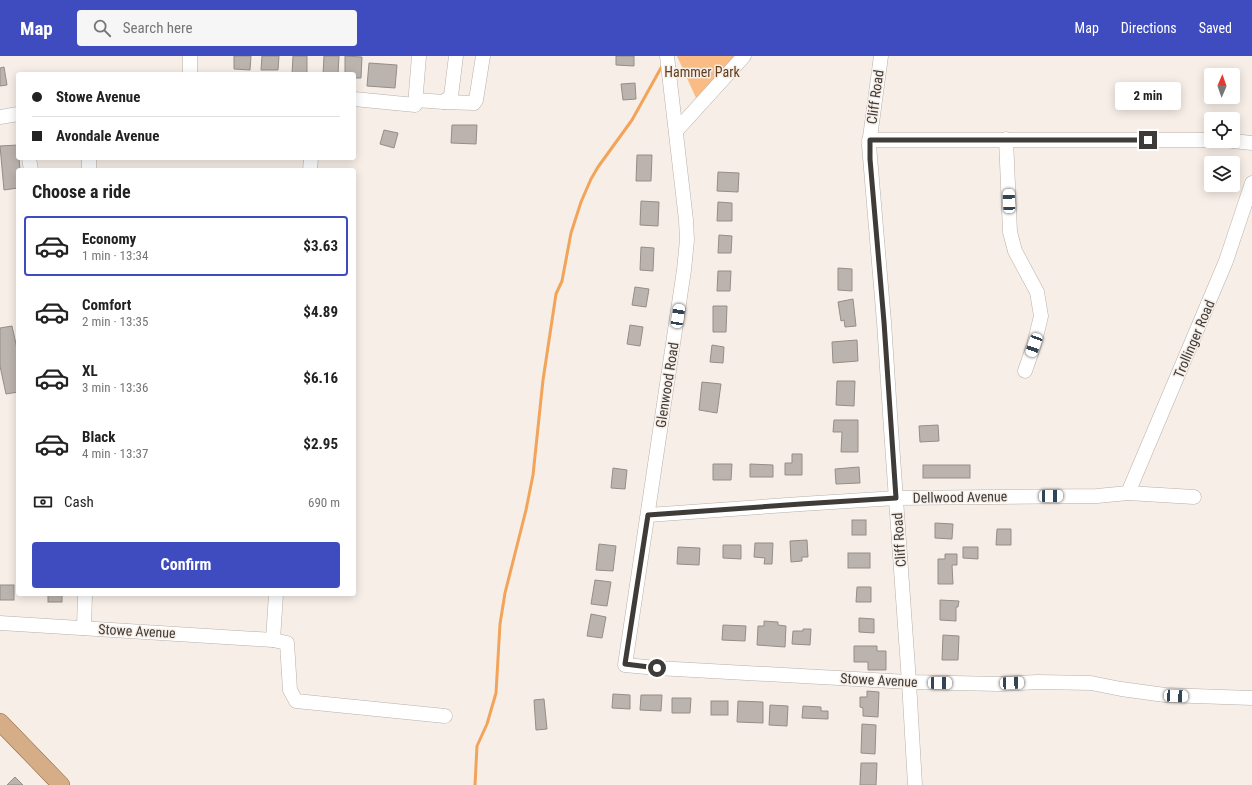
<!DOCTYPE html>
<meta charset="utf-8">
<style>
body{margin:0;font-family:"Roboto Condensed",sans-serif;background:#f6f6f6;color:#222;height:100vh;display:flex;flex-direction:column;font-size:15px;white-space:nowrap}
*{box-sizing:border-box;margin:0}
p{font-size:13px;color:#767676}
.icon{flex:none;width:22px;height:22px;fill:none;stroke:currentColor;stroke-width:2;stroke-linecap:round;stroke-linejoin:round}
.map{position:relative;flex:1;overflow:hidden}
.sheet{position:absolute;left:16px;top:112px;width:340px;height:428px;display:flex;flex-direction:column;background:#fff;border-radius:4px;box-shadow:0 2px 10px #0003}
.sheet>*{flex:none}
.hud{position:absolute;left:16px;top:16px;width:340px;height:88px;border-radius:4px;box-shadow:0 2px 10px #0003;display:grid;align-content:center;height:88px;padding:0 16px;background:#fff}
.needle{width:26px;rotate:2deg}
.tools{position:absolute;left:1204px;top:12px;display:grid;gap:8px}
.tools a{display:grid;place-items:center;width:36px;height:36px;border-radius:4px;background:#fff;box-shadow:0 2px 10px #0003;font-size:20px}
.end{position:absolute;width:18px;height:18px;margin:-9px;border:5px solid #3e3b38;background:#fff;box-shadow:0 0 0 2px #fff}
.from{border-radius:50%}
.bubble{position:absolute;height:28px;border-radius:4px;background:#fff;box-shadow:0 2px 10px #0003;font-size:13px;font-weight:700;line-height:28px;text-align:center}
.car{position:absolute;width:12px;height:24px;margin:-12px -6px;border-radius:5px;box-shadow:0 0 3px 1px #0007;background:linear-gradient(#fff 24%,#345 0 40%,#fff 0 76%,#345 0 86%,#fff 0)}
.hud b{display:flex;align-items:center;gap:14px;height:38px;font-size:15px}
.hud b+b{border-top:1px solid #e0e0e0}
.hud i{width:10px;height:10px;background:#222}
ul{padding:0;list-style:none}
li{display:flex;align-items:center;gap:12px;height:60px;margin:0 8px 6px;padding:0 8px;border:2px solid transparent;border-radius:4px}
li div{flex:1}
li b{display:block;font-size:15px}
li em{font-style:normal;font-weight:700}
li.current{border-color:#3f4cc0}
li>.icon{width:36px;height:36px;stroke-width:1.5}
h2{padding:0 16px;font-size:18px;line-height:48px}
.pay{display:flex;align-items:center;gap:10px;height:44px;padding:0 16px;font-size:15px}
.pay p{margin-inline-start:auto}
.action{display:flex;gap:8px;margin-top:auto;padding:8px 16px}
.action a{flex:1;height:46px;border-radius:4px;background:#3f4cc0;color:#fff;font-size:16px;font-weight:700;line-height:46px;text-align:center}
header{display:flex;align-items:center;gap:24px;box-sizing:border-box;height:56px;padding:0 20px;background:#3f4cc0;color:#fff}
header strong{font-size:19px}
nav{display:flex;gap:22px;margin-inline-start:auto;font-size:14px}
.search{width:280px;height:36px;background:#f6f6f6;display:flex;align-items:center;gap:10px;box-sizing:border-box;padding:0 14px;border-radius:4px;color:#767676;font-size:15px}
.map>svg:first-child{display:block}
</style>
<header>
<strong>Map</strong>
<div class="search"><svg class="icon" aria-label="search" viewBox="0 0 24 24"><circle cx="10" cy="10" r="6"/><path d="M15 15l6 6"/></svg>Search here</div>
<nav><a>Map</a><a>Directions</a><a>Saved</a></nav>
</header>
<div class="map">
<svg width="1252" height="729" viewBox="0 0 1252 729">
<rect width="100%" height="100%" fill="#f7eee7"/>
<path fill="#fabc85" d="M677,0h66l-47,42z"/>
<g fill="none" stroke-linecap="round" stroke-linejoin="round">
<path stroke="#f2a45a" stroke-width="3" d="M475,729l2,-39 10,-22 9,-31 4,-69 5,-31 21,-83 7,-35 10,-95 13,-86 6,-13 9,-48 10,-31 10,-23 7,-12 34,-47 30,-54"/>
</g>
<g fill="#bbb3ad" stroke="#958d87">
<path d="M234,0h17l-1,14 -16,-1z"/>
<path d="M262,0h17l-1,14h-17z"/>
<path d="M293,0h14v18h-15z"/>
<path d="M324,0h15l-1,18h-15z"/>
<path d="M345,0l17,1 -1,21h-7v-4h-9z"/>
<path d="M616,0h18v10l-18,-1z"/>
<path d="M369,7l28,2 -2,23 -28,-2z"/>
<path d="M4,11l3,18 -7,1v-18z"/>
<path d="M635,27l1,16 -13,1 -2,-16z"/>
<path d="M452,69h25l-1,19 -25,-1z"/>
<path d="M384,74l14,3 -4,15 -14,-4z"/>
<path d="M18,89v13h1l1,12h-2v18l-14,2 -4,-44z"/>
<path d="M637,99h15l-1,26h-15z"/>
<path d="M718,116l21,1 -1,19 -21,-1z"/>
<path d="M641,145l18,1 -1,24 -18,-1z"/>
<path d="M718,146l14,1v18h-15z"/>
<path d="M719,179l13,1 -1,17h-13z"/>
<path d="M641,191l13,1 -1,23 -13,-1z"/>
<path d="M838,212l14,1v22l-14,-1z"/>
<path d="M718,215h13l-1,20h-13z"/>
<path d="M635,231l14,2 -3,18 -14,-2z"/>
<path d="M853,243l3,27 -11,1 -1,-7 -3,1 -3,-19z"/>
<path d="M713,250h14l-1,26h-13z"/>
<path d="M630,269l13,2 -3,19 -13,-2z"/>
<path d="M12,270l6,27v39l-12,2 -6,-28v-38z"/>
<path d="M857,284l1,21 -25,2 -1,-21z"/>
<path d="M712,289l12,2 -1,16 -13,-1z"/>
<path d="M837,325h18l-1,25 -18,-1z"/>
<path d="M702,326l19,2 -4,29 -18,-3z"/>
<path d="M834,364h24v32h-17l1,-20h-9z"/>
<path d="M938,369l1,16 -19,1 -1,-16z"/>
<path d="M792,398h10v21h-17v-12h7z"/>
<path d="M713,408h19l-1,16h-18z"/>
<path d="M750,408l23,1v12h-23z"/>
<rect x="923" y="409" width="47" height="13"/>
<path d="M859,411l1,16 -24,1 -1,-15z"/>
<path d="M613,412l14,2 -2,19 -14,-1z"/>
<rect x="852" y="464" width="14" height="15"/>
<path d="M935,467l18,1 -1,15 -17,-1z"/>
<path d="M997,473h14v16h-15z"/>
<path d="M807,484l1,17h-6v4l-11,1 -1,-21z"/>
<path d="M755,487h18l-1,21h-8l1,-6 -11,-1z"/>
<path d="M599,488l17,2 -3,25 -17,-1z"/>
<path d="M723,489h18v14l-18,-1z"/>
<path d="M678,491l22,1 -1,17 -22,-1z"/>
<path d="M963,491h15v12l-15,-1z"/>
<rect x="848" y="497" width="22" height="15"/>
<path d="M945,498h12v11h-5l1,19h-15v-25h7z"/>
<path d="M595,524l16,2 -4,24 -16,-2z"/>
<rect x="0" y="529" width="14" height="15"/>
<path d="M857,531h14v15h-15z"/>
<rect x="48" y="538" width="14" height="8"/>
<path d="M940,544l19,1 -1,6h-2v14l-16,-1z"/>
<path d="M591,558l15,3 -4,21 -15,-2z"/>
<path d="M859,562l15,1v14l-15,-1z"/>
<path d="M764,565l14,1v3l8,1 -1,21 -28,-2 1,-19h6z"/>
<path d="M723,569l23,1 -1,15 -23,-1z"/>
<path d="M803,573h8l-1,16 -18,-1 1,-13h10z"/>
<path d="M943,579l16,1 -1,24h-16z"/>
<path d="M854,590h23v5h9v19h-18v-8h-14z"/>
<path d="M867,635l12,1 -1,25 -15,-1v-8l-3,-1v-10h7z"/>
<path d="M613,638l17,1v14l-18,-1z"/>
<path d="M641,639h21l-1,16 -21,-1z"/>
<path d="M672,642h19l-1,15h-18z"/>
<path d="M544,643l3,30 -11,1 -2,-30z"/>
<rect x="711" y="645" width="17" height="14"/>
<path d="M738,645l25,1v21l-26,-1z"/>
<path d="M770,649l18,1 -1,20 -18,-1z"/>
<path d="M803,650l18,1v4h7v8l-26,-1z"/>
<path d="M862,668l14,1 -1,29 -14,-1z"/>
<path d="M861,707h16l-1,22h-16z"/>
<path d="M15,721l8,8h-16z"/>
</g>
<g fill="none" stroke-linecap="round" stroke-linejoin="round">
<g stroke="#b7b0a9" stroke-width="15">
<g id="minor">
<path d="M667,0l19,164 1,20 -3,30 -59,395 32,3 252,14 90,2 39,-2 53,1 30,6 44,6 87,3"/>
<path d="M881,0l-12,89 15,177 7,107 18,253 6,103"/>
<path d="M190,18v-18"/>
<path d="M354,43l61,6 4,-49"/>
<path d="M416,44l28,2 7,-6 5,-40"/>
<path d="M444,46l30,1 2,-3 7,-44"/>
<path d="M0,61l18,-3"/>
<path d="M676,75l68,-75"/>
<path d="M1006,83l4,93 5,19 22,41 4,24 -7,29 -9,26"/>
<path d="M869,84h342"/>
<path d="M1233,85l19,2"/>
<path d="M29,102l2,12"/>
<path d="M89,114v-12"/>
<path d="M310,114l1,-12"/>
<path d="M1128,437l98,-232 26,-78"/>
<path d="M648,459l153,-11 95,-6 201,-2 31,-3 66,4"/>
<path d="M0,567l273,17 14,3 3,47 6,11 149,15"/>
<path d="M84,572l1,-34"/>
<path d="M273,584l3,-46"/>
</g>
</g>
<g stroke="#8e6236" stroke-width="18">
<path id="major" d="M0,666l61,63"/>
</g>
<use href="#minor" stroke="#fff" stroke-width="14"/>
<use href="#major" stroke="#d5ad86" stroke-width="17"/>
</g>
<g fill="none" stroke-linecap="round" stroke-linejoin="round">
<path stroke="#3e3b38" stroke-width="5" d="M657,612l-32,-4 23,-149 153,-11 95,-6 -12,-176 -14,-163v-19h278"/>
</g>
<g text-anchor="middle" stroke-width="3" stroke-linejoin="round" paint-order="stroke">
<g font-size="14" fill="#5e3e1f" stroke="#f7eee7">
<text x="702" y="21">Hammer Park</text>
</g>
<g font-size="14" fill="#3e3b38" stroke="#f7eee7">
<text transform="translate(875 41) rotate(-82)" y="5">Cliff Road</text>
<text transform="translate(1194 283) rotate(-67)" y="5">Trollinger Road</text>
<text transform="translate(667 329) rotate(-81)" y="5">Glenwood Road</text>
<text transform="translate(960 441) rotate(-1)" y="5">Dellwood Avenue</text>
<text transform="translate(899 484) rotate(-94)" y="5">Cliff Road</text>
<text transform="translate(137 575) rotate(3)" y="5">Stowe Avenue</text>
<text transform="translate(879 624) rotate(3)" y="5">Stowe Avenue</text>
</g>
</g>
</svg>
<div class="tools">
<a><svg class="needle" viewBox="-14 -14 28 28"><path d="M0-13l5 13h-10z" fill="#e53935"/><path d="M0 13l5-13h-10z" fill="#767676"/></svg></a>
<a><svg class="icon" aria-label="locate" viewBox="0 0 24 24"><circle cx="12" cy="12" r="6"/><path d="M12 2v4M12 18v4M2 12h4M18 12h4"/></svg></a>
<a><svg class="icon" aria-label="layers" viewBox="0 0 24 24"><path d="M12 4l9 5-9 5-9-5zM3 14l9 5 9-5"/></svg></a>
</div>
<i class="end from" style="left:657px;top:612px"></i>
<i class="end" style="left:1148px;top:84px"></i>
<div class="bubble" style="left:1115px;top:26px;width:66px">2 min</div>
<i class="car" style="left:1009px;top:145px;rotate:358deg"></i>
<i class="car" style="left:678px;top:260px;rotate:9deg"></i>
<i class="car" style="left:1034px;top:289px;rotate:200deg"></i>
<i class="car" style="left:1051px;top:440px;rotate:89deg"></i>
<i class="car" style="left:940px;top:627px;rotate:91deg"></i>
<i class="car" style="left:1012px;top:627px;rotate:88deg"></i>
<i class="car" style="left:1176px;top:640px;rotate:93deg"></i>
<div class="hud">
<b><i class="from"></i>Stowe Avenue</b>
<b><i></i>Avondale Avenue</b>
</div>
<section class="sheet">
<h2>Choose a ride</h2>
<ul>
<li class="current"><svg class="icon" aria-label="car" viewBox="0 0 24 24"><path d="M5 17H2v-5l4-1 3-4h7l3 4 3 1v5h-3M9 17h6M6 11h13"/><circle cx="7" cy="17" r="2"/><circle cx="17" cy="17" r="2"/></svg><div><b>Economy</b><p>1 min · 13:34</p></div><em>$3.63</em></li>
<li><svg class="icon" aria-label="car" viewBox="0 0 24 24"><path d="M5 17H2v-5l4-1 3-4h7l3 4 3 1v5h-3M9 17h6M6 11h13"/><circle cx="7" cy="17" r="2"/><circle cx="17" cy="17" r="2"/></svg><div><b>Comfort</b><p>2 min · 13:35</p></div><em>$4.89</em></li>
<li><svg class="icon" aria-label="car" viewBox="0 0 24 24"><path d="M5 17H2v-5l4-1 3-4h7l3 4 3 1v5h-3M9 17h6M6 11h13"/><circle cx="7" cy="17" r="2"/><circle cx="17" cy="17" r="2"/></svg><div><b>XL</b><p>3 min · 13:36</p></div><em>$6.16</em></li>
<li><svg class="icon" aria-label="car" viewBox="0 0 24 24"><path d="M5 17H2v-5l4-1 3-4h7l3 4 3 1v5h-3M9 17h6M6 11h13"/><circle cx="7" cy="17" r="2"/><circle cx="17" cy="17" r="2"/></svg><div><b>Black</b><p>4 min · 13:37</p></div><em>$2.95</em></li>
</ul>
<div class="pay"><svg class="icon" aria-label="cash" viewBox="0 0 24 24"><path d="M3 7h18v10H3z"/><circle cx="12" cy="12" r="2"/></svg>Cash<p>690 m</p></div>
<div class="action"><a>Confirm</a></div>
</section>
</div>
